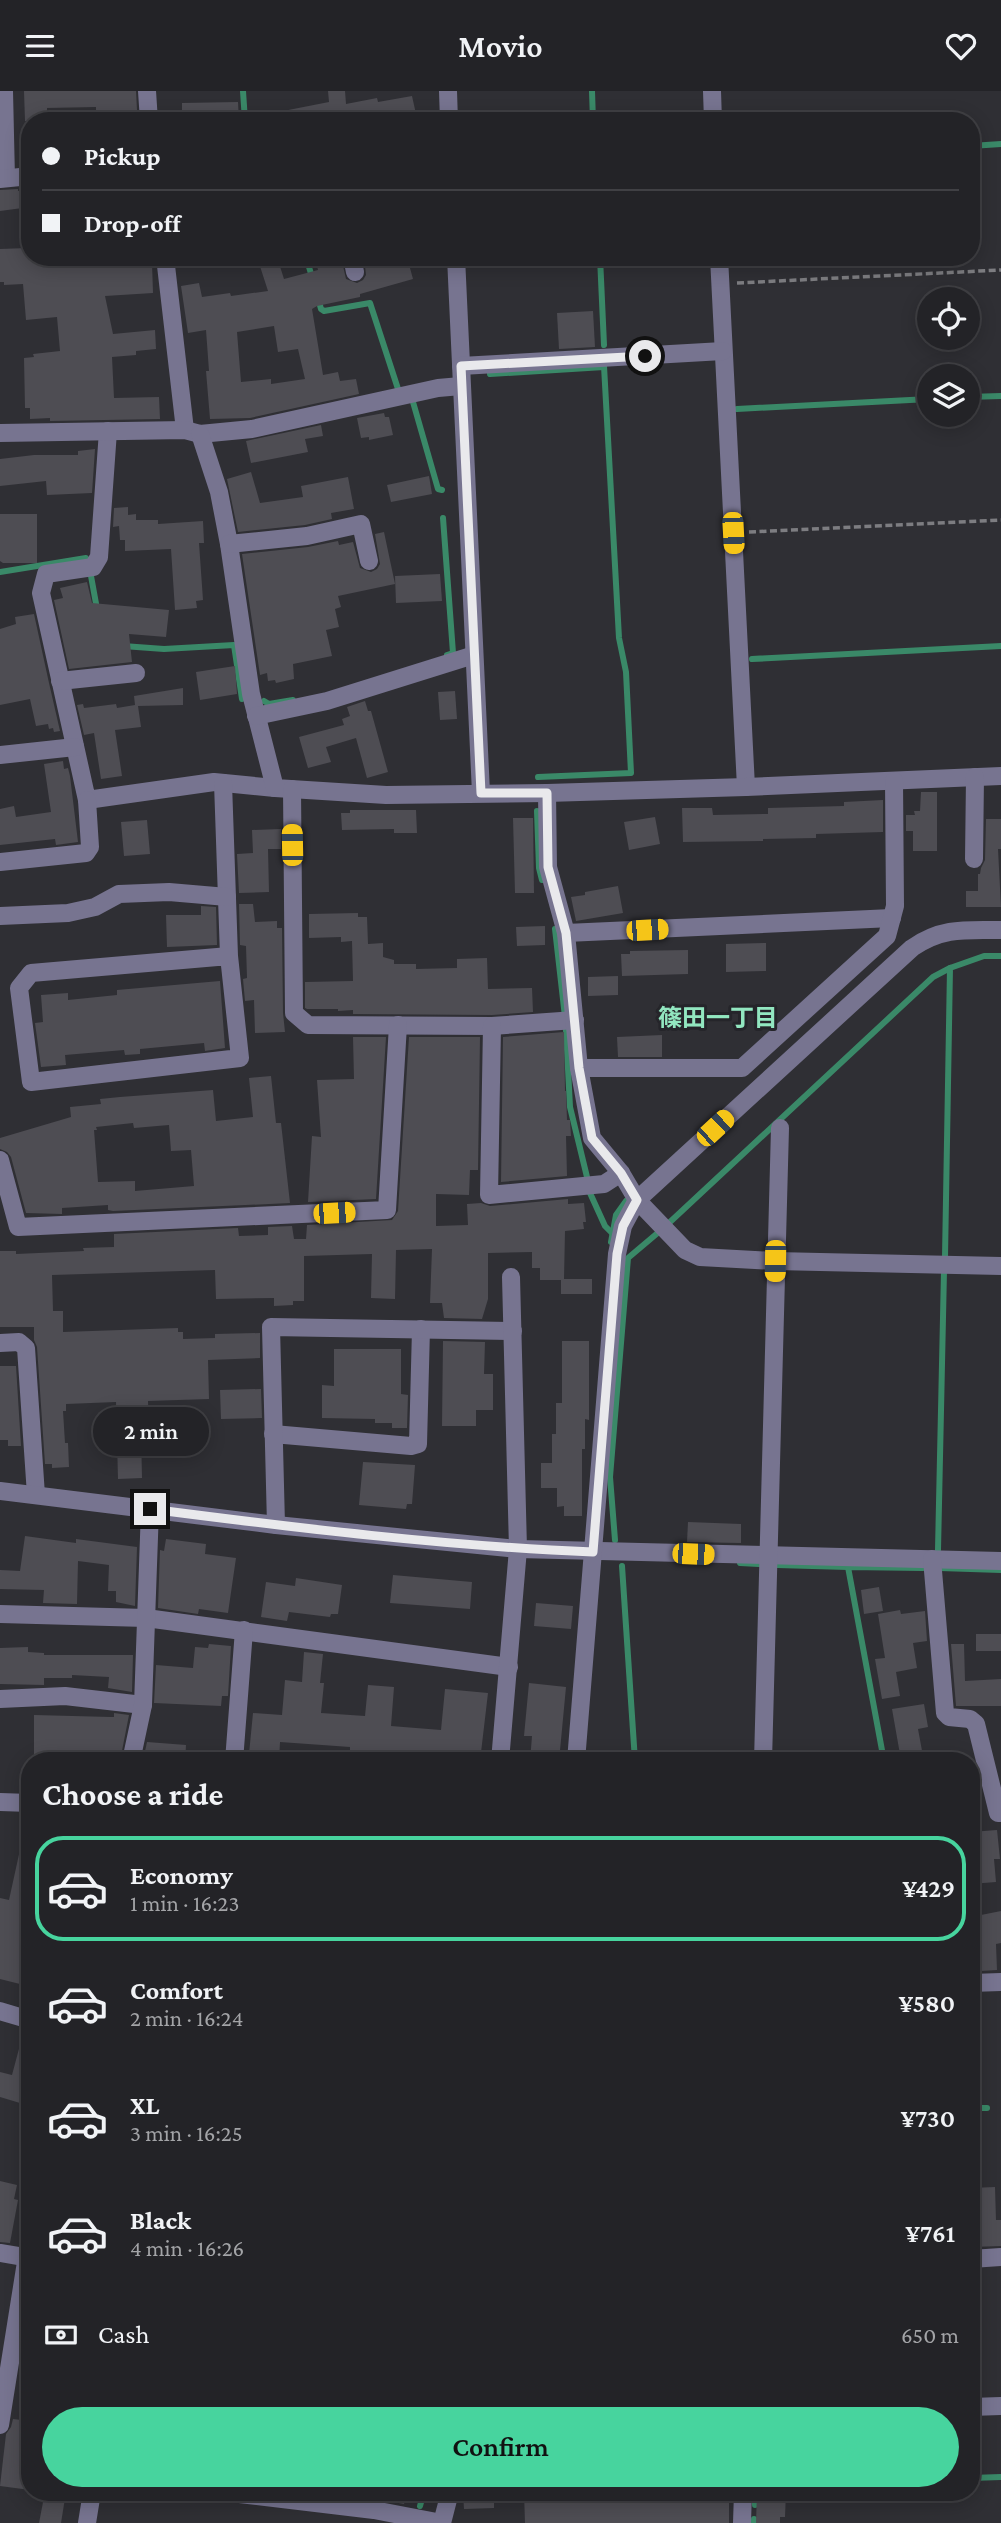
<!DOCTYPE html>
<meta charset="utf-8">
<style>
body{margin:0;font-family:"Crimson Pro","Noto Sans JP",serif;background:#2b2b2f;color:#f1f3f6;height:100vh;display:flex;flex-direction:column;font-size:26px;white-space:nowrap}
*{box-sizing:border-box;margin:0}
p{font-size:23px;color:#a3a4a7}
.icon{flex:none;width:38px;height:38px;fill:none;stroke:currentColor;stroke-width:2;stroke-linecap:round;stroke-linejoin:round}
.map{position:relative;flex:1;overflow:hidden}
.sheet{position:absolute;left:21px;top:1661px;width:959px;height:749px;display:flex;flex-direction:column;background:#232327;border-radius:28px;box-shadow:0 4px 18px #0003,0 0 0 2px #404044}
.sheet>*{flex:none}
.banner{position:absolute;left:21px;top:21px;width:959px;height:154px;border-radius:28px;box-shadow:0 4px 18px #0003,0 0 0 2px #404044;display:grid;align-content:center;height:154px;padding:0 21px;background:#232327}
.controls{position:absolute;left:917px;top:196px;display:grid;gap:14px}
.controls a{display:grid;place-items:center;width:63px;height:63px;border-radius:50%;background:#232327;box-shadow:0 4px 18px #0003,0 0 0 2px #404044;font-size:35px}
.end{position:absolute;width:32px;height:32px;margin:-16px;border:9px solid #e9e9ec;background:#111;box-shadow:0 0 0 4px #111}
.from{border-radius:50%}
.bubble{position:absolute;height:49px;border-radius:24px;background:#232327;box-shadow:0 4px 18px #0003,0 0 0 2px #404044;font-size:23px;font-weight:600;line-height:49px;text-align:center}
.car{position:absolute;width:21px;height:42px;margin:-21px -10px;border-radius:9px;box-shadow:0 0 5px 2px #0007;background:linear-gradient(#f5c518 24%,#345 0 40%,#f5c518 0 76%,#345 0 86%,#f5c518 0)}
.banner b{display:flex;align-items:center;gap:24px;height:66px;font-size:26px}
.banner b+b{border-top:2px solid #404044}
.banner i{width:18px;height:18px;background:#f1f3f6}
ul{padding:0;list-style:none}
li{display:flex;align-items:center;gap:21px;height:105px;margin:0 14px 10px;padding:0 7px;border:4px solid transparent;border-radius:28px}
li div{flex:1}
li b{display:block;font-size:26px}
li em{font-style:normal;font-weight:600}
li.current{border-color:#47d49e}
li>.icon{width:63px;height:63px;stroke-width:1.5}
h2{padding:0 21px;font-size:32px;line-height:84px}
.pay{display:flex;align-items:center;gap:18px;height:77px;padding:0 21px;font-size:26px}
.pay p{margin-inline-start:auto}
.action{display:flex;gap:14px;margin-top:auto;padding:14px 21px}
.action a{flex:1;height:80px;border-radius:42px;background:#47d49e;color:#111;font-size:28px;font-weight:600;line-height:80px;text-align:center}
header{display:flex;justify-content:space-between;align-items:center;height:91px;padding:0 21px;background:#232327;font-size:32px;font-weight:600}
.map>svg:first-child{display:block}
</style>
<header><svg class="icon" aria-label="menu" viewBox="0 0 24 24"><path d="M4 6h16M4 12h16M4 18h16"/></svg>Movio<svg class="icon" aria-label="heart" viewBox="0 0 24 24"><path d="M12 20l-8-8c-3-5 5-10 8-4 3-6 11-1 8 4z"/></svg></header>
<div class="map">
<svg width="1001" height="2432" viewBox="0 0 1001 2432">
<rect width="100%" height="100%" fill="#2f2f34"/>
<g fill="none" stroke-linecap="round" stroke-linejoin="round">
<g stroke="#3a8968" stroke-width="6">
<path d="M243,0l2,30"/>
<path d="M592,0l1,30"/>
<path d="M971,55l30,-2"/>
<path d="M306,166l6,20"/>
<path d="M600,166l4,88"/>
<path d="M318,207l3,11 3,2 46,-8 29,89"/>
<path d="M490,283l114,-7"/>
<path d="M968,306l33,-1"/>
<path d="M413,311l25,87 4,1"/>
<path d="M737,318l192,-10"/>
<path d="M443,427l10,135 -6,2"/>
<path d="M0,481l86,-14"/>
<path d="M91,485l6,33"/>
<path d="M123,555l41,3 70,-4 8,54"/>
<path d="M752,568l249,-13"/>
<path d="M264,610l5,3 24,-4"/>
<path d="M538,686l93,-4 -5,-101 -7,-34 -15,-272"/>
<path d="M537,720l2,57 3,12"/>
<path d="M555,838l10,88"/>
<path d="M566,939l4,77 17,70"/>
<path d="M590,1102l15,33 7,7"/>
<path d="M670,1131l263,-245 17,-9"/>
<path d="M611,1151l5,-27 10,-14"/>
<path d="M945,1166l5,-289 34,-12h17"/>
<path d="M615,1449l-5,-63 18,-219 32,-27"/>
<path d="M938,1459l6,-279"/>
<path d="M740,1472l19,1"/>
<path d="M777,1474l71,2"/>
<path d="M622,1475l13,195"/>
<path d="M940,1477l61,2"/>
<path d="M884,1670l-36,-194 75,1"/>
<path d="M971,2017h16"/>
<path d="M971,2387l30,-1"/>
<path d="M755,2414v-13"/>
<path d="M420,2415l4,-14"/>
<path d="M754,2432v-4"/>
</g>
</g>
<g fill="#4e4d53" fill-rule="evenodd">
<path d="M24,0h112l1,19 -41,1v-4l-49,1v13h-22z"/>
<path d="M328,0h17l1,13 31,-6 1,4 34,-6 4,18 -13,3 1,4h-130l-1,-8 56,-11z"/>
<path d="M238,11l1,19h-57v-18z"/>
<path d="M18,98v2l12,-2v18l-30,4v-21z"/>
<path d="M27,157l1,9h89v7l4,1 31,-2 1,30 -48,3 8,38 42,-4 1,19 -20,2v4l-24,2 2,41 45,-1 1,22 -110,2v-3l-20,1v-11h-5l-1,-50 10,-1 -1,-3 27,-3 -3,-34 -31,3 -3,-36 -19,1v-3h-4v-33z"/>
<path d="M257,166h20l7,22 34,-9 -3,-13h26l5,22 11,4 6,-3 3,-5 -2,-18h43l6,22 -53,15v3l-43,9 -5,3 11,66 15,-3 2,9 16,-2 3,15 -109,24 -40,1 -4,-48h3l-3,-41 -18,3 -7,-47 18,-3 3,14 28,-4 1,3 37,-5zM274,235l4,26 20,-3 7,30 -34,5v-5l-30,3 -4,-50z"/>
<path d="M593,220l2,36 -36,2 -2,-36z"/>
<path d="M384,322l1,4h4l4,18 -24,5v-3l-8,1 -4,-20z"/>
<path d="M321,334l2,11 -18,3 3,13 -57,11 -5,-22z"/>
<path d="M95,358l-3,44 -45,2 -1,-14 -46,5v-27l34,-4h44v-4z"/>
<path d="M251,381l9,31 43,-6 -2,-11 47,-9 6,32 -23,4 1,6 -27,6 -67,7 -11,-53z"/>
<path d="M429,385l3,18 -41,8 -4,-17z"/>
<path d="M128,416v8l8,-1v6h22v4l45,-3 1,22h-5l4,57 -7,1 1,7 -22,2 -4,-61 -46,2v-11h-5l-1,-14 -6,1 1,-19z"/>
<path d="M0,423h37v49h-34l-3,-2z"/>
<path d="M384,441l11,52 -57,12 3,11 -6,2 4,18 -13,3 6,26 -39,8 1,15 -18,4 -1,-3 -7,1 -1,-8 -7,2 -18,-121 66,-7 30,-6 1,4 14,-3 7,26 11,4 6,-3 3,-5 -5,-30z"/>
<path d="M440,483l2,27 -46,2 -1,-27z"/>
<path d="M87,491l5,21 77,7 -3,27 -37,-3 3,28 -63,7 -15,-69 9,-2 -3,-10z"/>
<path d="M34,523l15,69 11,48 -6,1 -1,-4 -4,1 -1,-5 -12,2 -6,-27 -30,6v-76l16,-5 -1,-7z"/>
<path d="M235,575l2,28 -37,6 -4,-28z"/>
<path d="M183,597v17l-45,1 3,21 -26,3 7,46 -21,3 -7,-46 -10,2 -7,-30 6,-1 1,4 32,-4 1,4 18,-3 -1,-9z"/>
<path d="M455,600l2,28 -17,1 -2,-28z"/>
<path d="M365,610l3,10h3l17,61 -21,6 -11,-40 -30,9 5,15 -23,6 -9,-31 45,-12 -2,-6 8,-3 -3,-9z"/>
<path d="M63,670l1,8 4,-1 2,8 8,66 -22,3 -1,-6 -55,6v-36l14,-3 2,11 35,-5 -7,-48z"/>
<path d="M921,701h16v59h-24v-20h-7v-16h9l-1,-4h6z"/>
<path d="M883,709v32l-67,2v4l-53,1v2l-80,1 -1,-34h30l1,7 55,-1v-6l76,-2v-4z"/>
<path d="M350,719h66l1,23h-23v-4l-52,1 -1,-17h9z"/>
<path d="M655,726l5,27 -31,6 -5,-28z"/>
<path d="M513,727h20l1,75h-19z"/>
<path d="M986,728h15v30h-3l3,58h-35v-16h12v-17h2l1,-6 4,-8z"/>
<path d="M147,729l3,34 -26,2 -3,-34z"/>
<path d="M281,738v20h-13l1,43 -30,1 -2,-39 16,-1 -1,-23z"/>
<path d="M618,795l5,27 -47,8 -5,-24 14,-2v-3z"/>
<path d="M239,813h14l2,18 22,-1v7h5l1,85 2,19 -30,1 -1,-33 -9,1 -2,-22 4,-1 -1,-32 -6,-1z"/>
<path d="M201,815l15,1 1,38 -50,2 -1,-32h35z"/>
<path d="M358,822v4h9l1,27 15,-1v14l11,3v4h22v5l41,-1v-9l30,-1 1,31 44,-1 1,24 -41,3 -139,-1v-4l-15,1v-2h-31l-2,-1v-26l48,-1 -1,-40 -11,1v-5l-32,1v-24z"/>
<path d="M545,835v19l-28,1 -1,-19z"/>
<path d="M766,852v28l-40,1v-28z"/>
<path d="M688,859v24l-66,2 -1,-22h9v-3z"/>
<path d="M618,885v19l-30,1v-19z"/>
<path d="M220,890l5,67 -20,3 -1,-8 -64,6v5l-15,1 -1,-5 -59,5 1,10 -25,2 -6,-44 8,-1 -2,-27 27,-2v7l49,-5v-5z"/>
<path d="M564,941l1,59h1l1,29h3l1,16h-5l1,40 -66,6 2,-145z"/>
<path d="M662,944v22h-44l-1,-20z"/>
<path d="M353,946h33l-10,162 -68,3 4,-66 9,1 -4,-57 37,-1z"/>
<path d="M409,946h71l-2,133h-8l-1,25 -33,-1v32l32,-1 -1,-21 14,-1 9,3 78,-7v5l16,-1 2,19h-3l1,7 -19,2 -1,48h28v15h-31v-14h-21v-12h-8v-16l-44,1v46l-6,20 -38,-1 -2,-15h-12l2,-54 -36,1 -1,49 -24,-1 1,-44 -68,2v45h-11v4l-19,1v-8l-58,1 -1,-29 -163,5 1,36h10v21l115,-4v4h5v7l32,-1v-4l45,-1v25l-52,2 1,39 -61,2 1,30 -8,1 1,46 -24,1 -2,-77 -50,2v7h-3l2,32h3l1,24 -17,1v-4h-7l-8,-117 -3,-7v-13h-34v-76h16v3l68,-3 -1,-3 31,-1v-13l124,-6 1,8 29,-1v-8l24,-1 2,13h12l1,-14 85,-5 6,-9z"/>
<path d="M271,985l5,47h5l9,80 -177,8 -5,-1v-5l-46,3v6l-36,-1 -15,-56 -4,-5 -7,-3v-11l71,-21 -1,-10 31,-3 -1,-5 20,-2 93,-7 3,31 37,-4 -4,-39zM133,1032l1,5 35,-3 2,26 20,-1 3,36 -59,5v-10l-37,1 -4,-52h3l-1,-3z"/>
<path d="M443,1250l42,1 -1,32h9v36h-17v16h-34z"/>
<path d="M562,1250h27v79l-4,-1v30h-3v67h-18v-10l-7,1v-19h-16v-25h11v-29h4v-31h6z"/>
<path d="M334,1258h67v45l7,1 -1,33h-15v-5h-17v-4l-53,-1v-33l12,1z"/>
<path d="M0,1275h16l5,80h-13v-6h-8z"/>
<path d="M261,1298l1,29 -41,1 -1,-29z"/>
<path d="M363,1371l52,3 -3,39h-5l-1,5 -47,-4z"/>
<path d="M688,1431l53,2v19l-54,-1z"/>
<path d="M25,1445l51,7v-4l61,8 -2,59 -19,-4v-11h-8l1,-26 -31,-4 -1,43 -34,-1 1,-13 -44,-1v-19l20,1z"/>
<path d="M166,1448l40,5 -1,10 31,4 -8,55 -29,-4 -1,5 -40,-6 2,-58 4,1z"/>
<path d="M393,1484l79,7 -2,27 -80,-6z"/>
<path d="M296,1487l46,7 -4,29h-7l-1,3 -41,-5 -2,9 -26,-4 5,-35 29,4z"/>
<path d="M879,1496l4,24 -19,3 -3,-24z"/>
<path d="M536,1512l37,3 -2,23 -37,-3z"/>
<path d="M900,1519l1,4 24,-3 2,30 -14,2 4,25 -21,4 4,24 -18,3 -7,-40 10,-1 -7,-44z"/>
<rect x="976" y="1543" width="25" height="17"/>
<path d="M209,1553l22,2 -3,50h-6l-1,10 -67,-3 2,-38 37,3 2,-21 13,1z"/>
<path d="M951,1553h13l1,37 36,-2v27h-45z"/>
<path d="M28,1556v5l16,1v2h89l-1,37 -24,-4 1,-11 -37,-2v3h-28v7l-44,-1v-36z"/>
<path d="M304,1561l19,2 -3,29h4l-3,30 44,3 3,-31 26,2 -3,39 50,4 4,-41 43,4 -8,68h-67l-36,-4v-4l-27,-2v-4l-70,-5 -1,19h-22v-6l-8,-1 4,-41 29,2 3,-35 17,2z"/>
<path d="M529,1592l37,4 -7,74h-29l2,-25h-8z"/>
<path d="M924,1613l4,23 -10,2 5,27 -22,4 -9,-51z"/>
<path d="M114,1622l15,2 -9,46h-86v-46l77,2h3z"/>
<path d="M147,1651l39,3 -1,16h-42z"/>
<path d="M997,1739l3,29h-6l2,23 -25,2v-52z"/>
<path d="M23,1745l7,1v123l-6,25 -24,-6v-81l9,2z"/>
<path d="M1001,1820v32l-5,1 1,26 -16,1 -2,-20 -8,1v-35z"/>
<path d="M24,1939l6,1v75l-30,-9v-25l12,3z"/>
<path d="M0,2090l17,4 -3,14 4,1 -8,43 -10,-1z"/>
<path d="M995,2096l1,33h5v26l-30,1v-59z"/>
<path d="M13,2328l17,2v69l-30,-4 6,-52 5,-7z"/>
<path d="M45,2401h21l-5,31h-22z"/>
<path d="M373,2401l33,3 -2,9 -32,-6z"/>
<path d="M463,2401h31v16l-30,1z"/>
<path d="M524,2401h205v31h-204z"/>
<path d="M757,2401h29l-1,25h-5v6h-24z"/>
</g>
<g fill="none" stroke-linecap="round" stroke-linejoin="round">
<g stroke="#7d7d81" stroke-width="3.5" stroke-dasharray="7 3.5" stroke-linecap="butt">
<path d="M737,192l264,-13"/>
<path d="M749,441l252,-12"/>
</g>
<g stroke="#777490" stroke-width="18">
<path d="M4,0l2,87"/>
<path d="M147,0l2,30"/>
<path d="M448,0l1,30"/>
<path d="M712,0l1,30"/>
<path d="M0,88l30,-3"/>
<path d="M165,166l20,173"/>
<path d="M352,166l3,15"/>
<path d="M456,166l25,536"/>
<path d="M719,166l27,530"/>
<path d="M461,275l262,-15"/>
<path d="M108,340l-9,126 -6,10 -47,7 -5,19 46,207 127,-18 61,6"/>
<path d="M0,342l185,-3 15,4 52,-5 186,-41 23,-2"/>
<path d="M200,343l19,58 10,52 22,150 24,94 111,7 161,-2 199,-6 255,-11"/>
<path d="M229,453l78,-8 54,-12 8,37"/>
<path d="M60,590l76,-8"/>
<path d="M256,625l71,-15 147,-46"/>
<path d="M0,664l75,-8"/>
<path d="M223,692l6,173 11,102 -209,24 -12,-94 12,-15 198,-17"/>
<path d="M292,698l2,224 14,12 184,1 83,-6"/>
<path d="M547,702l1,74 18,66 13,135 13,70 29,35 16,27 48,50 15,7 75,4 226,5"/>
<path d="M974,768l1,-82"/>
<path d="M0,771l86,-9 4,-6 -3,-47"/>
<path d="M0,825l68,-3 27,-6 24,-13 50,-2 58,5"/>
<path d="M566,842l326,-15"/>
<path d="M492,935l-3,169 115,-11 17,-11"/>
<path d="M579,977h163l145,-132 8,-30 -1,-125"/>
<path d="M0,1069l18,67 369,-17 11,-185"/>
<path d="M0,1252l19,-1 7,6 10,147"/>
<path d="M273,1343l138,12 7,-2 3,-115"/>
<path d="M0,1400l276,34 242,24 483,12"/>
<path d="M276,1434l-5,-198 242,4"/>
<path d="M932,1468l13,154 4,4 21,2 6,5 22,89h3"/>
<path d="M0,1523l146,4 363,49"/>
<path d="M0,1608l65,-3 78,9"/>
<path d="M131,1670l12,-56 7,-196"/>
<path d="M234,1670l10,-131"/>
<path d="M500,1670l18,-212 -7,-272"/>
<path d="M576,1670l41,-507 6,-28 14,-26 275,-252c30,-21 54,-18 89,-18"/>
<path d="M763,1670l17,-633"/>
<path d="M0,1711l30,1"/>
<path d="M971,1892l30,-1"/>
<path d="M0,1920l30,9"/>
<path d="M0,2162l30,5"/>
<path d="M971,2168l30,-2"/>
<path d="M971,2316l30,-1"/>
<path d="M0,2334l30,-188"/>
<path d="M222,2401l152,18 68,13"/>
<path d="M87,2432l5,-31"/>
<path d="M442,2432l8,-31"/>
<path d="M742,2432l1,-31"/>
</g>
</g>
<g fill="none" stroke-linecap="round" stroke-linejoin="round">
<path stroke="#e9e9ec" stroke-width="9" d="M150,1418c147,19 295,37 443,43l24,-298 6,-28 14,-26 -16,-27 -29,-35 -13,-70 -13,-135 -18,-66 -1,-74h-66l-20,-427 184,-10"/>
</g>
<g text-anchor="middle" stroke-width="6" stroke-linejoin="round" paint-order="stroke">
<g font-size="24" font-weight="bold" fill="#92e7c0" stroke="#25252a">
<text x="718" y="935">篠田一丁目</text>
</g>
</g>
</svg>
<div class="controls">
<a><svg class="icon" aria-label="locate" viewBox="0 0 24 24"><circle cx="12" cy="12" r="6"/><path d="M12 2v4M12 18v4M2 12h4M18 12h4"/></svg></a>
<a><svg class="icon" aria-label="layers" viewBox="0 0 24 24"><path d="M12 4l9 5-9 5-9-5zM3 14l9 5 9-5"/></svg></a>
</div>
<i class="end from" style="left:645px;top:265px"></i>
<i class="end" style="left:150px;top:1418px"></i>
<div class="bubble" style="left:93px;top:1316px;width:116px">2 min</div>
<i class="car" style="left:733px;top:442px;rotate:177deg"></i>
<i class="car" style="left:292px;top:754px;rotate:359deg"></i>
<i class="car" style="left:647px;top:839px;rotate:87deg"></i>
<i class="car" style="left:715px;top:1037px;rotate:47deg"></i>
<i class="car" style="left:334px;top:1122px;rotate:87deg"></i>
<i class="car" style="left:775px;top:1170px;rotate:181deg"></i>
<i class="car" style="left:693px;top:1463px;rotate:92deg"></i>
<div class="banner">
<b><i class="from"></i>Pickup</b>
<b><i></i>Drop-off</b>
</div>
<section class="sheet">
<h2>Choose a ride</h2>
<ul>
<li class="current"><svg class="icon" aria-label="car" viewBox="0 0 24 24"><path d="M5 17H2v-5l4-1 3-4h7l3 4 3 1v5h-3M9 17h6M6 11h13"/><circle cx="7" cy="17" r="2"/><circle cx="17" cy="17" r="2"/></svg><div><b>Economy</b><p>1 min · 16:23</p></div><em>¥429</em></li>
<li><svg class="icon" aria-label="car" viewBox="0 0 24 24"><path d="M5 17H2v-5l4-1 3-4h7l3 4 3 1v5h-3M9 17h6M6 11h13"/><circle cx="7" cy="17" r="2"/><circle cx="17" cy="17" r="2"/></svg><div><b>Comfort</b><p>2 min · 16:24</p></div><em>¥580</em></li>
<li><svg class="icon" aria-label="car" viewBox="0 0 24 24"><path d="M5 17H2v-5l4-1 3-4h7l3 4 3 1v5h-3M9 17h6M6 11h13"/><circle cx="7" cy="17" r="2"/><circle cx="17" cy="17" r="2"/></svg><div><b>XL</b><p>3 min · 16:25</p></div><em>¥730</em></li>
<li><svg class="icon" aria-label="car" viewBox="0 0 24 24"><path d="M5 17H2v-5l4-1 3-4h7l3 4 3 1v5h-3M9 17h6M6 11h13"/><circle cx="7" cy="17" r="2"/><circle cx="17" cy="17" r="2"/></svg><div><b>Black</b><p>4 min · 16:26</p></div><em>¥761</em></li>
</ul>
<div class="pay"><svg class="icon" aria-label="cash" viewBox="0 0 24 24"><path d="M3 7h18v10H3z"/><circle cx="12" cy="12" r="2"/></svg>Cash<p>650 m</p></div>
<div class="action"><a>Confirm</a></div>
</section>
</div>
